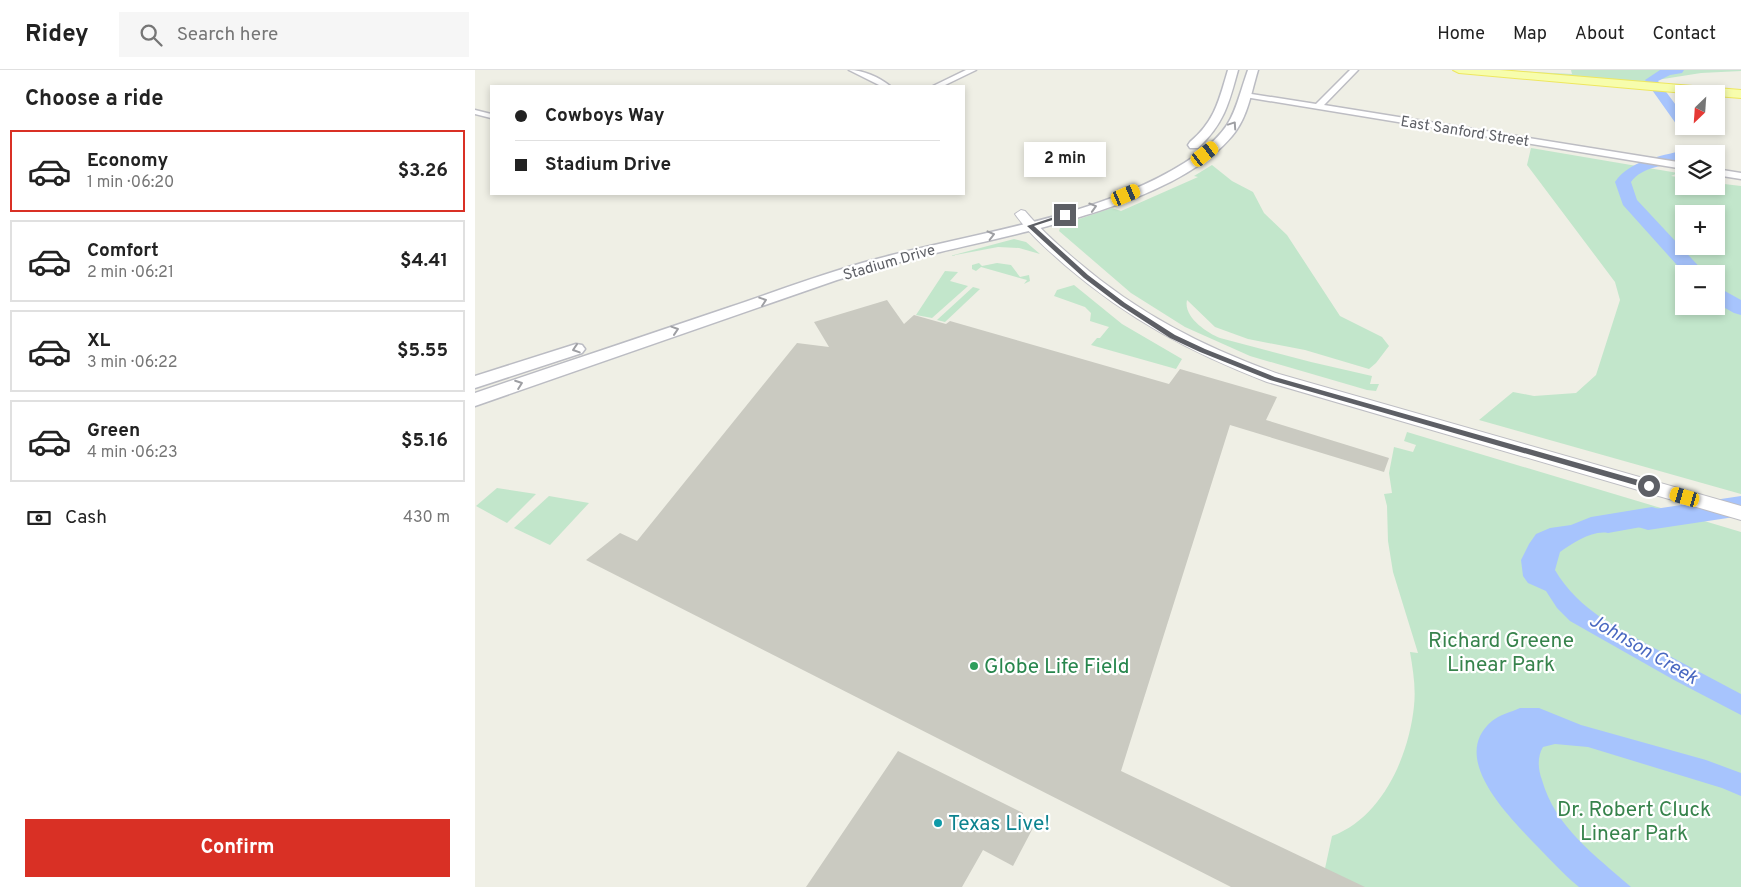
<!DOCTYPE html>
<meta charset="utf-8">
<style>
body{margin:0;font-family:Overpass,sans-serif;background:#f6f6f6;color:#222;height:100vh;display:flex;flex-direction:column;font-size:19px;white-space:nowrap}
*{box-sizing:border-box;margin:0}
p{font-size:16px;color:#767676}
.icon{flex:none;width:28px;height:28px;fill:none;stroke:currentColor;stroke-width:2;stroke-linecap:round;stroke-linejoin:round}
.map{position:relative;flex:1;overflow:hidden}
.panel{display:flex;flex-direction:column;background:#fff;width:475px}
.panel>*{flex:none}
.guide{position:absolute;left:15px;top:15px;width:475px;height:110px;border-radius:0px;box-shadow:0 2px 8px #0003;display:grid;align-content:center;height:110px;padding:0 25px;background:#fff}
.needle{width:32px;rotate:205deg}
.controls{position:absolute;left:1200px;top:15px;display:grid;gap:10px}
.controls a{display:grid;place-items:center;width:50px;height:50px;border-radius:0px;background:#fff;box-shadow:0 2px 8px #0003;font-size:25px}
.end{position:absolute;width:22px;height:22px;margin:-11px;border:6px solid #5d5f65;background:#fff;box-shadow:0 0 0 2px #fff}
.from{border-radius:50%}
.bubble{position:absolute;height:35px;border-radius:0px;background:#fff;box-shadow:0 2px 8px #0003;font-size:16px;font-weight:700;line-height:35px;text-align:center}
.car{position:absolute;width:15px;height:30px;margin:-15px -8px;border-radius:6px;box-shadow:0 0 4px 1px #0007;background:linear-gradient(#f5c518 24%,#345 0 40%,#f5c518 0 76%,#345 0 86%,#f5c518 0)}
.guide b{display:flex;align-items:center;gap:18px;height:48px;font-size:19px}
.guide b+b{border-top:1px solid #e0e0e0}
.guide i{width:12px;height:12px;background:#222}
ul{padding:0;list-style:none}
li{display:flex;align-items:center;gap:15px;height:82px;margin:0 10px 8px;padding:0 15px;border:2px solid #e0e0e0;border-radius:0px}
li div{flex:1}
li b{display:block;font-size:19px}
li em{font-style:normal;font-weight:700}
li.selected{border-color:#d93025}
li>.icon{width:45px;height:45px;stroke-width:1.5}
h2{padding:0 25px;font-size:22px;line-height:60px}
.pay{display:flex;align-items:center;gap:12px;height:55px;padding:0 25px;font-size:19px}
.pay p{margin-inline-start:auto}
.action{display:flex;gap:10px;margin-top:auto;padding:10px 25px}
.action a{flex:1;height:58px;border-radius:0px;background:#d93025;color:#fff;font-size:20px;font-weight:700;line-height:58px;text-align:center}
header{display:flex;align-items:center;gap:30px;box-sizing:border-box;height:70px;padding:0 25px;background:#fff;border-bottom:1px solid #e0e0e0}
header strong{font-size:24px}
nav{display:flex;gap:28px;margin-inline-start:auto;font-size:18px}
.search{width:350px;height:45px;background:#f6f6f6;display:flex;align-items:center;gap:12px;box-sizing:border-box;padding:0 18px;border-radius:0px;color:#767676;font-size:19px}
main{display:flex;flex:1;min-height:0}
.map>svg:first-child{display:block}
</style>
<header>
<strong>Ridey</strong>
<div class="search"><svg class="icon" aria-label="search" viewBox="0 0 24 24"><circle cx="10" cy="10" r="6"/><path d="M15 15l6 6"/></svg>Search here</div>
<nav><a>Home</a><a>Map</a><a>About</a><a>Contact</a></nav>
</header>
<main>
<section class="panel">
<h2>Choose a ride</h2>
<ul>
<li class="selected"><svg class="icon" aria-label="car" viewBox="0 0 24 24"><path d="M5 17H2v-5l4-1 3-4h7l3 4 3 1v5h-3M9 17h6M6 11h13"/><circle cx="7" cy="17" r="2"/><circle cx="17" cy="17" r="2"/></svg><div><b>Economy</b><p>1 min · 06:20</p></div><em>$3.26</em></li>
<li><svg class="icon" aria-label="car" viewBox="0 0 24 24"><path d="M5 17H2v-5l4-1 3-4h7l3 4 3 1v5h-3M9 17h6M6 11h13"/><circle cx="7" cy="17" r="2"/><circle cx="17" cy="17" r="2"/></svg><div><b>Comfort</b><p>2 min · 06:21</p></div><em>$4.41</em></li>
<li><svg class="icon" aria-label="car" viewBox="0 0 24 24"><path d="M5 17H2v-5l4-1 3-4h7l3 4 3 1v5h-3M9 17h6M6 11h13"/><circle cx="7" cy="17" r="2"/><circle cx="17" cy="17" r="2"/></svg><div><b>XL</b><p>3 min · 06:22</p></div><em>$5.55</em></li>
<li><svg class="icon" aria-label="car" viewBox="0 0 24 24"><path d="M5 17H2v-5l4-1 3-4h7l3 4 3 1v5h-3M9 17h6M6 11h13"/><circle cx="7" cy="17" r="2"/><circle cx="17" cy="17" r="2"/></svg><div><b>Green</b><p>4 min · 06:23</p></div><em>$5.16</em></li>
</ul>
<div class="pay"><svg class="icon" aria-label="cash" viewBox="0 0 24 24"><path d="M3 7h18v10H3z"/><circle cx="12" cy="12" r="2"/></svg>Cash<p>430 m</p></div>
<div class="action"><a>Confirm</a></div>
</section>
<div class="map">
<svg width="1266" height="817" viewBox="0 0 1266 817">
<rect width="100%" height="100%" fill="#efefe5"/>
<g fill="#c2e6cb" fill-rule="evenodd">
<path d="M1022,0l75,4 -1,-4h170v1l-40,2 -57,9z"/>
<path d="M1056,78l147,25 -7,3 13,2v8h32v-3l25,3v308l-262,-74 34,-28 21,4 42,-3 20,-18 24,-75 -5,-18 -88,-117zM1209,144h32v32h-32zM1209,204h32v32h-32z"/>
<path d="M737,95l20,16 21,11 11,21 23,22 53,81 42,21 7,9 -13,17 -7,6 -64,-19 -57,-11 -33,-12 -28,-27c-4,17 20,33 33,38l91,24 61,14 -2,8h9l-3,7 -9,-1 -117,-34 -65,-29 -54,-34 -72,-62 2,-6 51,-17 9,3 77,-34 -4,-1z"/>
<path d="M539,169l12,3 14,12 -21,-6 -21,-1 -48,9z"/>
<path d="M504,193l3,3 15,-3 14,2 9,12 9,-2 1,6 -6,3 3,-4 -46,-13 -5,4 -4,-2v-4z"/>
<path d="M470,201l13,1 -8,9 18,5 -36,32 -16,-3z"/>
<path d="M599,215l48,39 60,35 -6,10 -85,-24 6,-7h3l9,-11 -19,-6 1,-8 -6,-6 -31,-11 3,-6z"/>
<path d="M498,217l7,2 -35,33 -8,-2z"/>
<path d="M932,362l334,100v355h-420l11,-51c50,-18 77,-80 82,-130 2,-18 -1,-36 -4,-54l8,1 -25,-81 -5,-31 -1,-35 -3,-12 8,-1 -3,-20 5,-26 19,5 3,-7 -12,-4z"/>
<path d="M22,418l39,6 -29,29 -31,-17z"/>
<path d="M74,426l40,7 -39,42 -36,-17z"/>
</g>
<g fill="#a7c4fd">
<path d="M1177,437l39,11 -83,15c-16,-3 -35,10 -48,19l-5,18c24,41 64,59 105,81 27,14 54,29 81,43v21l-67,-35 -104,-59 -13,-13 -11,-17 -18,-8 -5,-7 -2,-16 8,-16 7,-10 14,-6 21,-3 20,-8z"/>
<path d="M1045,638h19l42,17 125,35 35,13v23l-19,-8 -134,-41 -33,-3 -12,3c-6,10 -5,22 -1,33 13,47 54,76 89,107h-52c-17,-14 -31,-30 -47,-46 -25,-27 -83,-84 -40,-120 7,-6 19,-9 28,-13z"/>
</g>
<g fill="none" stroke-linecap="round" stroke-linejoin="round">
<g fill="#a7c4fd" fill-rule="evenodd">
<path d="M1185,0h24l-2,3 -12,2 -12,6 26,35v10h6l-1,2h-10l-34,-48z"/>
<path d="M1209,80l7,4h-7v6c-17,6 -42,6 -53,22l6,18 69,74h-21l-62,-69 -8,-23c15,-22 44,-25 69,-32z"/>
<path d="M1241,218l7,2 18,10v15l-7,-2 -18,-10z"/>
<path d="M1266,426v20l-93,14 -10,-3 -4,-7 4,-7 10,-3z"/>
</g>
</g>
<g fill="#cacac1">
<path d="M412,230l17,24 10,-9 32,9 4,-3 219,63 11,-15 97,28 -11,23 123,38 -5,14 -154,-47 -109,346 244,116h-134l-645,-327 34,-27 17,8 160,-198 32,4 -15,-25z"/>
<path d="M423,681l125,62 -3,6 14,7 -21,40 -30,-16 -21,37h-156z"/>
</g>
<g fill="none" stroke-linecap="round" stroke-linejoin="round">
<g stroke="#bdbdc3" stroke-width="3">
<g id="minor">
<path d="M374,0c14,0 30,7 41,16h-9z"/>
<path d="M491,0h10l-33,16h-10z"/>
<path d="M875,0h8l-34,35 360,58v6l-439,-72 -4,-2 4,-2 71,11z"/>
<path d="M0,40l16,4v4l-16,-4z"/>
<path d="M1241,99l25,4v6l-25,-4z"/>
</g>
</g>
<g stroke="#bdbdc3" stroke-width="2">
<path id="tertiary" d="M546,140l4,1c16,19 34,35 52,50 62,53 126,86 202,113l462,132v14l-474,-138c-76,-29 -139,-63 -201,-116 -18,-16 -37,-32 -51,-52z"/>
</g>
<g stroke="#bbbcc3" stroke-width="3">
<g id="secondary">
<path d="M753,0h10c-9,33 -14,54 -40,78h-8l-2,-3 2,-3c25,-21 29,-42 38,-72z"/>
<path d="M773,0h10c-7,23 -10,47 -26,66 -57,68 -209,96 -292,116 -35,8 -69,18 -103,28l-362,126v-13c85,-29 170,-57 255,-86 44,-15 87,-31 132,-44 105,-30 242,-44 333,-107 40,-29 38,-43 53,-86z"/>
<path d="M101,274l6,1 3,4 -3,4 -107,35v-12z"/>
</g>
</g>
<g stroke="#eee75f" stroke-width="2">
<path id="primary" d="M978,0h47l241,20v8l-25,-2v-2h-20l-237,-21z"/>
</g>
<use href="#minor" fill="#fff" fill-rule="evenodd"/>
<use href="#tertiary" fill="#fff" fill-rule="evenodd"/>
<use href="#secondary" fill="#fff" fill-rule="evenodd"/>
<use href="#primary" fill="#f7fdac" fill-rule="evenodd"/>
</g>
<defs><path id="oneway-chevron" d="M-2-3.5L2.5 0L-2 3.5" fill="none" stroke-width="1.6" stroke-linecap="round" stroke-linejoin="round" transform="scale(1.25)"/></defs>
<g stroke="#9e9fa3">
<use href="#oneway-chevron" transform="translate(758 55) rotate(-56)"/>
<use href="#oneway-chevron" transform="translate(618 137) rotate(-17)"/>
<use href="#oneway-chevron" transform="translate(516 165) rotate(-14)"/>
<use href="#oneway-chevron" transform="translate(288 231) rotate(-19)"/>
<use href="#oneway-chevron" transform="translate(200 260) rotate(-18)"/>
<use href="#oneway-chevron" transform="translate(101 279) rotate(162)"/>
<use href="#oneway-chevron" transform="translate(44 314) rotate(-20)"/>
</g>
<path fill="#5d5f65" d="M588,144l5,1 -34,11 54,49 37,28 50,32 30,14 70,28 374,106 4,3 -4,3 -379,-109 -70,-28 -30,-14 -49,-32 -37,-28 -57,-52z"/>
<circle fill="#2e9e5b" stroke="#fff" stroke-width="2" cx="499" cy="596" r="5"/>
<circle fill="#0f9aa8" stroke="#fff" stroke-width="2" cx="463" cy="753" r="5"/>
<g text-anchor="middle" stroke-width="4.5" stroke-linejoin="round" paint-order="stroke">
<g font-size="15" fill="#5d5f65" stroke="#fff">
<text transform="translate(990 61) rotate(9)" y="5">East Sanford Street</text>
<text transform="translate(414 192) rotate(-16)" y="5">Stadium Drive</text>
</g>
<g font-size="19" font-style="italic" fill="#4968c1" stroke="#fff">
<text transform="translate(1169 578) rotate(30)" y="7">Johnson Creek</text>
</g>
<g font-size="21" fill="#37834c" stroke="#fff">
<text x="1026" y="577">Richard Greene<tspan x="1026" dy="24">Linear Park</tspan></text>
<text x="1159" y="746">Dr. Robert Cluck<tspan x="1159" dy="24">Linear Park</tspan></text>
</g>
<g font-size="21" fill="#27864d" stroke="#fff" text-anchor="start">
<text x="509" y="603">Globe Life Field</text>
</g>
<g font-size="21" fill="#0d838f" stroke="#fff" text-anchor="start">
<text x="473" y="760">Texas Live!</text>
</g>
</g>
</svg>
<div class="controls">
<a><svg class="needle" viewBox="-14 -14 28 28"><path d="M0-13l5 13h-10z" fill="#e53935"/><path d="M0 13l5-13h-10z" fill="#767676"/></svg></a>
<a><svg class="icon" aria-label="layers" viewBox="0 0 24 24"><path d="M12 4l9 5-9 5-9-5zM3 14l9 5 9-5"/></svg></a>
<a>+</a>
<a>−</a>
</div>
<i class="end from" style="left:1174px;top:416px"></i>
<i class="end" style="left:590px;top:145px"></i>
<div class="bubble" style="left:549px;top:72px;width:82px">2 min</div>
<i class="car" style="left:730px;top:84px;rotate:52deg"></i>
<i class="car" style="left:651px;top:125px;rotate:67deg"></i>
<i class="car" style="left:1210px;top:427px;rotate:286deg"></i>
<div class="guide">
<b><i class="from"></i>Cowboys Way</b>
<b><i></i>Stadium Drive</b>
</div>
</div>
</main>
